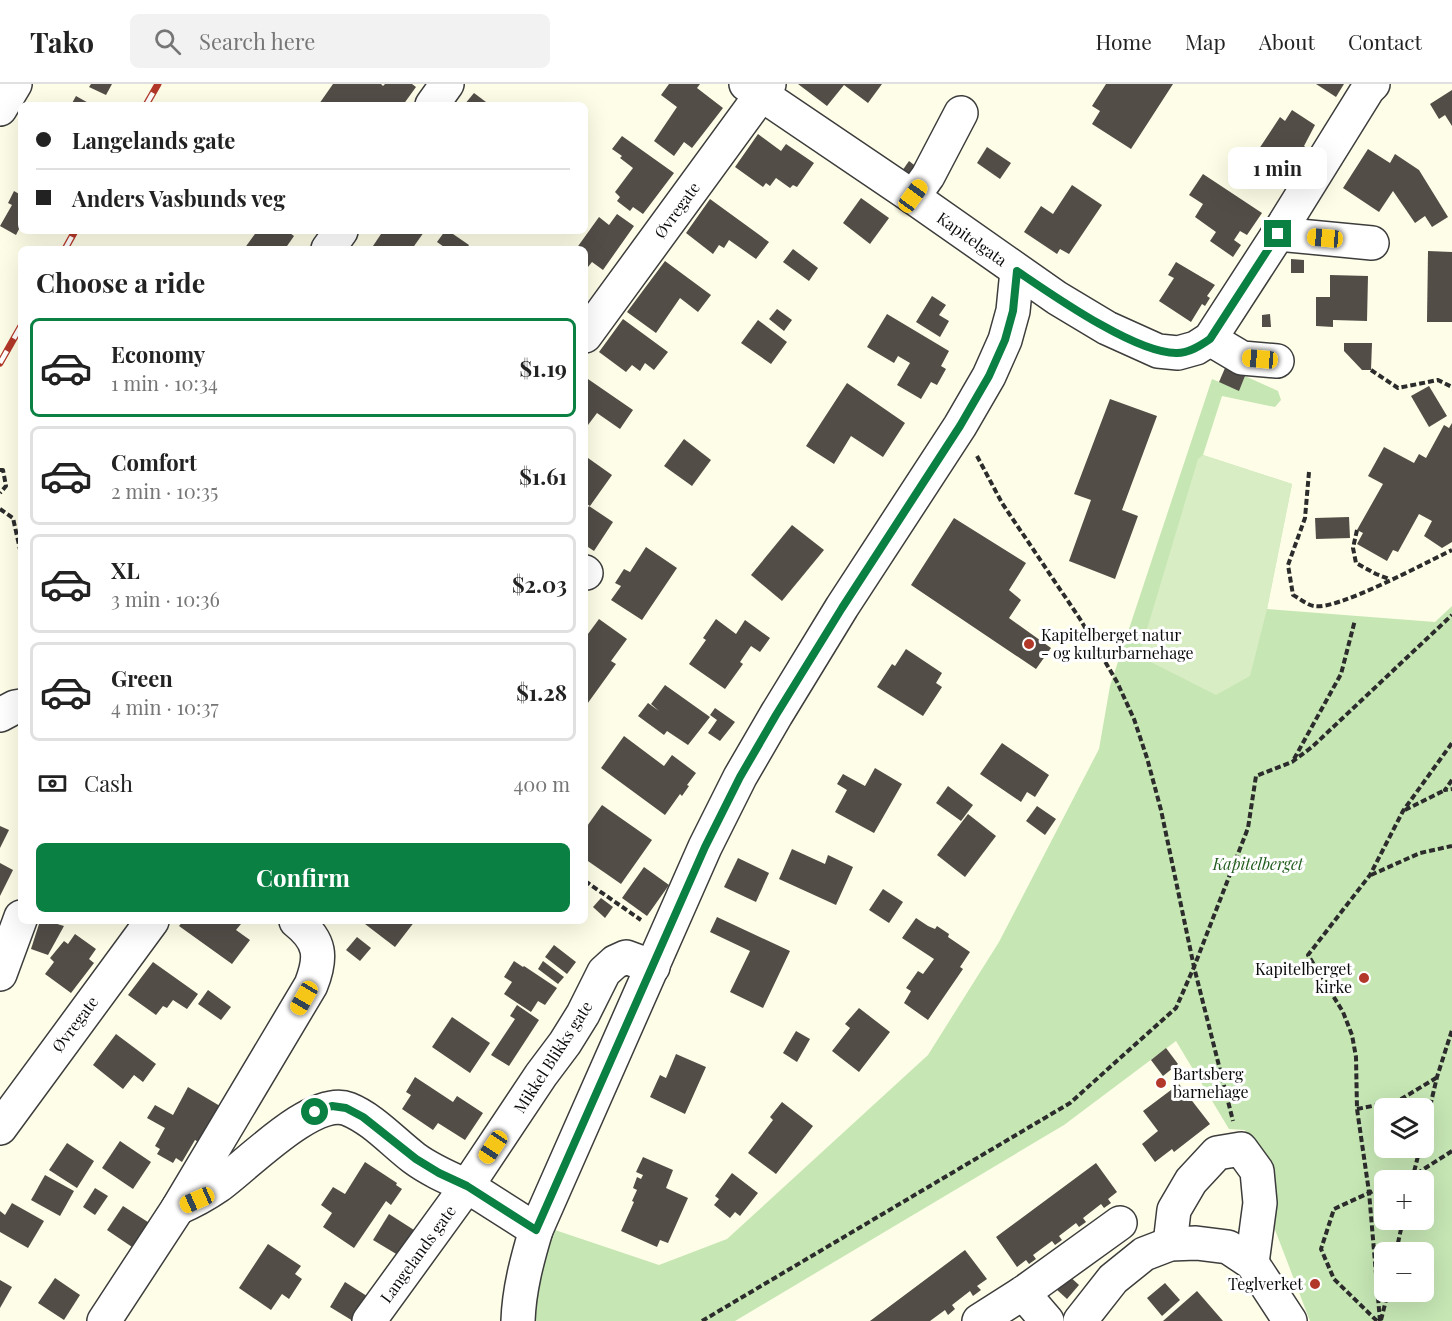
<!DOCTYPE html>
<meta charset="utf-8">
<style>
body{margin:0;font-family:"Playfair Display",serif;background:#f2f2f2;color:#222;height:100vh;display:flex;flex-direction:column;font-size:22px;white-space:nowrap}
*{box-sizing:border-box;margin:0}
p{font-size:20px;color:#767676}
.icon{flex:none;width:33px;height:33px;fill:none;stroke:currentColor;stroke-width:2;stroke-linecap:round;stroke-linejoin:round}
.map{position:relative;flex:1;overflow:hidden}
.drawer{position:absolute;left:18px;top:162px;width:570px;height:678px;display:flex;flex-direction:column;background:#fff;border-radius:9px;box-shadow:0 6px 24px #0002}
.drawer>*{flex:none}
.banner{position:absolute;left:18px;top:18px;width:570px;height:132px;border-radius:9px;box-shadow:0 6px 24px #0002;display:grid;align-content:center;height:132px;padding:0 18px;background:#fff}
.tools{position:absolute;left:1374px;top:1014px;display:grid;gap:12px}
.tools a{display:grid;place-items:center;width:60px;height:60px;border-radius:9px;background:#fff;box-shadow:0 6px 24px #0002;font-size:30px}
.end{position:absolute;width:27px;height:27px;margin:-14px;border:8px solid #0b8043;background:#fff;box-shadow:0 0 0 3px #fff}
.from{border-radius:50%}
.bubble{position:absolute;height:42px;border-radius:9px;background:#fff;box-shadow:0 6px 24px #0002;font-size:20px;font-weight:700;line-height:42px;text-align:center}
.car{position:absolute;width:18px;height:36px;margin:-18px -9px;border-radius:8px;box-shadow:0 0 4px 2px #0007;background:linear-gradient(#f5c518 24%,#345 0 40%,#f5c518 0 76%,#345 0 86%,#f5c518 0)}
.banner b{display:flex;align-items:center;gap:21px;height:57px;font-size:22px}
.banner b+b{border-top:2px solid #e0e0e0}
.banner i{width:15px;height:15px;background:#222}
ul{padding:0;list-style:none}
li{display:flex;align-items:center;gap:18px;height:99px;margin:0 12px 9px;padding:0 6px;border:3px solid #e0e0e0;border-radius:9px}
li div{flex:1}
li b{display:block;font-size:22px}
li em{font-style:normal;font-weight:700}
li.active{border-color:#0b8043}
li>.icon{width:54px;height:54px;stroke-width:1.5}
h2{padding:0 18px;font-size:27px;line-height:72px}
.pay{display:flex;align-items:center;gap:15px;height:66px;padding:0 18px;font-size:22px}
.pay p{margin-inline-start:auto}
.cta{display:flex;gap:12px;margin-top:auto;padding:12px 18px}
.cta a{flex:1;height:69px;border-radius:9px;background:#0b8043;color:#fff;font-size:24px;font-weight:700;line-height:69px;text-align:center}
header{display:flex;align-items:center;gap:36px;box-sizing:border-box;height:84px;padding:0 30px;background:#fff;border-bottom:2px solid #e0e0e0}
header strong{font-size:28px}
nav{display:flex;gap:33px;margin-inline-start:auto;font-size:21px}
.search{width:420px;height:54px;background:#f2f2f2;display:flex;align-items:center;gap:15px;box-sizing:border-box;padding:0 21px;border-radius:9px;color:#767676;font-size:22px}
.map>svg:first-child{display:block}
</style>
<header>
<strong>Tako</strong>
<div class="search"><svg class="icon" aria-label="search" viewBox="0 0 24 24"><circle cx="10" cy="10" r="6"/><path d="M15 15l6 6"/></svg>Search here</div>
<nav><a>Home</a><a>Map</a><a>About</a><a>Contact</a></nav>
</header>
<div class="map">
<svg width="1452" height="1237" viewBox="0 0 1452 1237">
<rect width="100%" height="100%" fill="#fefde7"/>
<path fill="#c6e6b4" fill-rule="evenodd" d="M1245,292l33,15 3,9 -6,7 -53,-11 -19,59 89,29 -25,125 168,13 17,-16v715h-142l-43,-112 4,-40 -26,-39 -16,-1 -53,-88 -112,84 -329,196h-199v-32l16,-60 107,36 68,-26 201,-184 71,-113 100,-193 11,-63 102,-307 27,11zM1384,1024h40v40h-40zM1384,1096h40v40h-40zM1384,1168h40v40h-40z"/>
<path fill="#d9edc5" d="M1203,371l89,29 -25,125 -17,67 -34,19 -77,-39 59,-197z"/>
<g fill="#524d47">
<path d="M91,0h21l-6,11 -17,-8z"/>
<path d="M333,0h48l2,2 2,-2h27l4,3 -13,18h-39l-4,-3 -2,3h-37l-2,-1z"/>
<path d="M669,0h31l-3,4 26,20 -31,40 -8,-6 -10,14 -20,-15 23,-34 -16,-12z"/>
<path d="M798,0h84l-14,19 -24,-18 -17,21z"/>
<path d="M1106,0h67l-42,65 -39,-25 8,-13 -8,-5z"/>
<path d="M1316,0h28l-8,13z"/>
<path d="M1452,6v36l-7,-11 -6,4 -9,-15z"/>
<path d="M474,9l16,12h-26z"/>
<path d="M76,12l16,9h-21z"/>
<path d="M1292,26l23,15 -11,21 5,4 -6,9 -5,-4 -16,25 -31,-19 29,-44 5,4z"/>
<path d="M758,50l23,17 5,-7 28,19 -17,24 -4,-2 -3,3 -14,-10 -6,8 -4,-3 -3,4 -28,-20z"/>
<path d="M622,52l52,37 -31,41 -10,-7 -3,4 -13,-10 3,-4 -5,-5 18,-24 -13,-10 2,-2 -10,-7z"/>
<path d="M987,63l24,16 -11,16 -23,-16z"/>
<path d="M1368,65l22,14 5,-9 24,16 29,47 -16,10 -7,-11 -10,7 -22,-32 -14,21 -36,-24z"/>
<path d="M909,77l9,7 -6,10 -10,-7z"/>
<path d="M1203,90l59,39 -15,22 -7,-4 -6,9 7,5 -8,12 -23,-16 6,-9 -21,-15 8,-13 -14,-9z"/>
<path d="M1072,101l30,20 -33,49 -9,-5 -3,5 -33,-22 17,-26 12,8z"/>
<path d="M14,107l7,4v30l-5,10 -16,-9 12,-21 -4,-2z"/>
<path d="M861,114l28,20 -19,26 -27,-21z"/>
<path d="M710,115l59,43 -13,17 -27,-19 -5,8 -5,-3 -6,9 -27,-21z"/>
<path d="M617,130l17,12 -31,44 -11,-8 -4,5 -3,-3v-15h-9l23,-32 10,8z"/>
<path d="M257,147h30l7,5 -9,13h-41z"/>
<path d="M383,147h40l1,1 -12,17h-41z"/>
<path d="M445,147h11l-3,3 16,11 -3,4h-19l-10,-7z"/>
<path d="M793,165l25,19 -9,13 -26,-19z"/>
<path d="M1428,167l24,1v70h-25z"/>
<path d="M1291,175l13,1v13h-13z"/>
<path d="M665,177l46,34 -13,17 -18,-14 -24,35 -29,-21z"/>
<path d="M1176,178l39,23 -8,11 3,2 -5,8 -3,-2 -11,18 -32,-21 15,-23 -6,-3z"/>
<path d="M1330,191l38,1 -1,45 -34,-1v7l-17,-1v-29h14z"/>
<path d="M932,212l14,9 -7,10 10,6 -9,16 -24,-15z"/>
<path d="M777,225l15,11 -8,11 -15,-12z"/>
<path d="M887,230l62,37 -8,15 5,3 -9,16 -6,-3 -10,17 -24,-14 13,-22 -12,-7 -4,7 -27,-16z"/>
<path d="M1270,230l1,13h-9v-12z"/>
<path d="M623,235l45,33 -14,18 -9,-7 -5,8 -8,-6 -6,7 -27,-20z"/>
<path d="M758,236l29,22 -16,22 -30,-21z"/>
<path d="M1344,259h28l-1,27h-9l-18,-19z"/>
<path d="M1225,284l20,8 -6,15 -20,-9z"/>
<path d="M585,293l48,33 -13,19 -23,-16 -12,16z"/>
<path d="M847,299l58,40 -22,34 -32,-21 -17,28 -28,-18z"/>
<path d="M1429,302l18,30 -18,11 -18,-31z"/>
<path d="M1110,315l47,17 -35,94 16,6 -23,63 -46,-18 22,-61 -17,-6z"/>
<path d="M1452,339v119l-10,6 -18,-12 8,-15 -13,-7 -21,38 -5,-2 -6,11 -30,-17 6,-11 -6,-3 26,-46 -15,-8 16,-29 30,16 5,-9 7,4 18,-33 5,3z"/>
<path d="M684,355l27,21 -19,26 -28,-20z"/>
<path d="M588,374l24,17 -22,31 -5,-3v-41z"/>
<path d="M589,422l24,16 -19,29 -9,-6v-33z"/>
<path d="M1349,433l1,21 -34,1 -1,-21z"/>
<path d="M954,434l72,45 -17,27 12,10 -12,18 42,30 -15,21 -125,-84z"/>
<path d="M792,441l32,25 -42,51 -31,-26z"/>
<path d="M646,463l31,21 -35,52 -31,-20 10,-14 -6,-3 9,-14 6,3z"/>
<path d="M599,535l28,20 -16,22 5,3 -31,43v-55l2,-3 -2,-1v-10z"/>
<path d="M716,535l20,15 9,-14 25,18 -10,14 -9,-6 -11,16 3,2 -18,25 -36,-25 17,-24 -3,-2z"/>
<path d="M906,565l36,24 -6,10 6,4 -19,29 -46,-29 15,-23 3,2z"/>
<path d="M665,601l45,32 -22,28 -21,-14 -3,4 -26,-19 10,-13 11,8 -8,-7z"/>
<path d="M715,624l20,14 -15,19 -12,-8 9,-13 -7,-5z"/>
<path d="M624,652l40,30 8,-11 24,18 -9,12 2,1 -7,10 -2,-2 -15,21 -64,-47z"/>
<path d="M1002,659l47,32 -14,22 -8,-5 -6,10 -41,-28z"/>
<path d="M875,684l27,16 -28,49 -39,-21 12,-22 -10,-6 6,-10 22,12z"/>
<path d="M948,702l25,19 -12,16 -25,-18z"/>
<path d="M602,721l50,35 -31,44 -36,-25v-30z"/>
<path d="M1037,722l19,13 -11,16 -19,-14z"/>
<path d="M968,730l28,22 -31,41 -28,-22z"/>
<path d="M0,742l9,4 -9,18z"/>
<path d="M792,765l33,15 3,-9 25,12 -17,38 -57,-26z"/>
<path d="M738,774l31,15 -13,29 -32,-15z"/>
<path d="M0,779l13,7 -13,26z"/>
<path d="M644,783l25,18 -22,31 -25,-18z"/>
<path d="M883,805l20,13 -14,21 -20,-13z"/>
<path d="M601,814l12,9 -8,11 -12,-11z"/>
<path d="M717,833l73,34 -27,57 -33,-16 20,-41 -40,-19z"/>
<path d="M916,834l12,8 7,3 2,-3 12,8 -1,3 22,15 -10,15 3,2 -35,51 -24,-17 7,-12 -5,-3 12,-17 5,3 11,-15 -32,-21z"/>
<path d="M40,837h7l17,5 -16,29 -17,-6z"/>
<path d="M183,837h54l4,3 -5,6 14,10 -18,24 -53,-38z"/>
<path d="M368,837h47l-20,26 -30,-23z"/>
<path d="M75,850l21,15 -7,10 5,4 -23,30 -26,-19 9,-12 -4,-4 14,-17 4,3z"/>
<path d="M357,853l14,11 -11,13 -14,-11z"/>
<path d="M554,861l22,17 -9,12 -22,-17z"/>
<path d="M514,877l9,6 1,-1 33,22 -12,17 -7,-4 -7,11 -27,-18 8,-12 -8,-5z"/>
<path d="M543,877l21,16 -6,7 -20,-15z"/>
<path d="M153,878l45,32 -11,15 -14,-9 -6,8 -4,-2 -7,9 -28,-20z"/>
<path d="M208,906l23,17 -10,13 -23,-16z"/>
<path d="M517,921l22,15 -30,46 -18,-11 24,-36 -5,-3z"/>
<path d="M859,924l31,24 -31,40 -27,-21 18,-23 -5,-4z"/>
<path d="M452,933l38,26 -20,30 -38,-26z"/>
<path d="M796,947l14,8 -13,23 -14,-9z"/>
<path d="M116,950l40,30 -13,18 -9,-7 -11,14 -30,-24z"/>
<path d="M1166,964l12,16 -15,12 -12,-16z"/>
<path d="M676,970l30,13 -21,47 -35,-17 10,-22 6,3z"/>
<path d="M415,993l38,25 4,-6 26,17 -18,27 -27,-17 -5,7 -31,-21 9,-14 -5,-3z"/>
<path d="M1179,1000l31,40 -36,28 -2,-3 -17,13 -13,-18 16,-13 -15,-20z"/>
<path d="M188,1003l37,22 -21,36 -9,-5 -13,22 -6,-4 -3,5 -16,-9 3,-5 -5,-3 10,-18 -18,-10 8,-13 18,10z"/>
<path d="M782,1018l31,24 -37,48 -28,-21 25,-33 -3,-3z"/>
<path d="M120,1057l31,21 -18,27 -31,-21z"/>
<path d="M67,1059l27,18 -17,27 -28,-18z"/>
<path d="M643,1073l30,13 -7,18 22,10 -20,45 -8,-3 -3,7 -36,-16 13,-29 -2,-1 5,-11 -4,-2 4,-11 4,2 2,-4 -7,-3z"/>
<path d="M365,1078l32,21 -1,2 6,4 -11,16 -5,-4 -32,47 -31,-21 9,-14 -11,-8 12,-18 12,7z"/>
<path d="M1096,1079l21,29 -9,7 3,4 -7,5 -3,-4 -18,14 3,4 -7,5 -3,-4 -17,13 3,4 -7,5 -3,-4 -19,14 3,4 -7,5 -3,-4 -9,7 -21,-30z"/>
<path d="M732,1089l26,20 -18,23 -5,-4 -5,6 -16,-13 5,-6 -4,-3z"/>
<path d="M45,1091l29,16 -14,25 -29,-16z"/>
<path d="M95,1104l13,8 -13,19 -12,-8z"/>
<path d="M12,1119l32,18 -16,27 -28,-16v-21l5,4z"/>
<path d="M123,1122l28,18 -16,25 -28,-19z"/>
<path d="M389,1130l25,16 -16,25 -25,-15z"/>
<path d="M268,1160l33,22 -6,8 7,5 -13,20 -7,-5 -11,16 -32,-22z"/>
<path d="M965,1166l22,29 -10,7 4,4 -8,6 -3,-5 -18,14 3,4 -7,6 -3,-5 -15,11h-60z"/>
<path d="M1067,1190l12,11 -12,14 -12,-11z"/>
<path d="M55,1194l25,17 -16,25 -26,-17z"/>
<path d="M0,1196l12,7 -12,21z"/>
<path d="M345,1198l25,16 -17,23 -23,-14z"/>
<path d="M1165,1199l15,17 -18,16 -15,-18z"/>
<path d="M1197,1207l26,30h-60z"/>
</g>
<g fill="none" stroke-linecap="round" stroke-linejoin="round">
<g stroke="#3d3d3d" stroke-width="36">
<g id="minor">
<path d="M746,0l167,113 144,101 50,30 51,23 20,2 18,-5 14,-9 68,-105 90,-145 5,-5"/>
<path d="M432,21l15,-21"/>
<path d="M0,25l15,-25"/>
<path d="M913,113l15,-21 33,-63"/>
<path d="M1278,150l94,9"/>
<path d="M328,165l13,-18"/>
<path d="M585,252l184,-252"/>
<path d="M1210,255l32,19 35,3"/>
<path d="M585,488l1,1"/>
<path d="M0,631l15,-8 6,-1"/>
<path d="M0,890l21,-57"/>
<path d="M0,1044l152,-207"/>
<path d="M178,1124c14,-6 27,-13 40,-22 28,-20 96,-91 130,-77 25,10 45,33 66,49 16,12 35,20 53,28l74,-111 24,-32 18,-29 21,-42 11,-10 11,-5 27,10"/>
<path d="M1170,1160l4,-34 17,-29 26,-28 24,-4 16,22 3,32 -8,60"/>
<path d="M1023,1209l24,28"/>
<path d="M104,1237l74,-113 133,-223c11,-28 10,-44 -15,-64"/>
<path d="M369,1237l98,-135 69,44"/>
<path d="M518,1237c1,-31 9,-61 18,-91l169,-383 35,-70 36,-62 66,-108 118,-181 29,-50 16,-36 8,-29 4,-40"/>
<path d="M979,1237l44,-28 97,-70"/>
<path d="M1080,1237l33,-42 31,-25 26,-10 26,-1 32,4 24,16 38,58"/>
</g>
</g>
<g stroke="#2c2c2c" stroke-width="4" stroke-dasharray="6 3" stroke-linecap="butt">
<path d="M1371,286l27,18 40,-8 14,7"/>
<path d="M977,372l25,47 78,116 37,63 17,37 13,39 14,52 33,157 39,154"/>
<path d="M0,386h3l3,16 -6,7"/>
<path d="M1309,388l-4,46 -17,47 5,30c6,3 14,10 21,11 22,5 113,-44 138,-56"/>
<path d="M0,425l13,9 8,36"/>
<path d="M1357,446l-4,18 3,15 20,11 13,5"/>
<path d="M1294,675l47,-85 14,-54"/>
<path d="M1452,696l-7,10 7,-1"/>
<path d="M1405,726l40,-20"/>
<path d="M1371,791l49,-22 32,-7"/>
<path d="M585,797l56,39"/>
<path d="M1357,1025l41,-8 38,-23"/>
<path d="M1424,1048l13,-55 15,-47"/>
<path d="M1400,1096l13,-4 39,-25"/>
<path d="M1412,1096l8,-32"/>
<path d="M1396,1168l7,-32"/>
<path d="M1381,1236l7,-28"/>
<path d="M702,1237l368,-218 106,-95 18,-41 54,-139 8,-52 36,-14 20,-15 140,-132"/>
<path d="M1377,1237l-43,-42 -13,-30 13,-40 50,-23"/>
<path d="M1380,1237l-11,-129 -12,-83 -1,-52 -4,-22 -9,-23 -35,-57 62,-80 33,-64 49,-68"/>
</g>
<use href="#minor" stroke="#fff" stroke-width="33"/>
<g stroke="#b23829" stroke-width="7">
<g id="rail">
<path d="M146,21l12,-21"/>
<path d="M65,165l10,-18"/>
<path d="M0,279l21,-37"/>
</g>
</g>
<use href="#rail" stroke="#fff" stroke-width="4.5" stroke-dasharray="14" stroke-linecap="butt"/>
</g>
<g fill="none" stroke-linecap="round" stroke-linejoin="round">
<path stroke="#0b8043" stroke-width="8" d="M315,1028l17,-6 14,2 17,9 53,42 23,14 28,13 69,44 169,-383 35,-70 36,-62 66,-107 118,-182 29,-50 16,-36 8,-29 4,-40c34,23 119,83 160,82 12,0 23,-7 33,-14l68,-105"/>
</g>
<g fill="#b23829" stroke="#fff" stroke-width="2">
<circle cx="1029" cy="560" r="6"/>
<circle cx="1364" cy="894" r="6"/>
<circle cx="1161" cy="999" r="6"/>
<circle cx="1315" cy="1200" r="6"/>
</g>
<g text-anchor="middle" stroke-width="6" stroke-linejoin="round" paint-order="stroke">
<g font-size="16" fill="#0a0a0a" stroke="#fff">
<text transform="translate(677 126) rotate(-54)" y="6">Øvregate</text>
<text transform="translate(972 155) rotate(35)" y="6">Kapitelgata</text>
<text transform="translate(75 940) rotate(-53)" y="6">Øvregate</text>
<text transform="translate(553 973) rotate(-57)" y="6">Mikkel Blikks gate</text>
<text transform="translate(418 1170) rotate(-54)" y="6">Langelands gate</text>
</g>
<g font-size="16" fill="#0a0a0a" stroke="#fff" text-anchor="start">
<text x="1041" y="557">Kapitelberget natur<tspan x="1041" dy="18">- og kulturbarnehage</tspan></text>
<text x="1352" y="891" text-anchor="end">Kapitelberget<tspan x="1352" dy="18">kirke</tspan></text>
<text x="1173" y="996">Bartsberg<tspan x="1173" dy="18">barnehage</tspan></text>
<text x="1303" y="1206" text-anchor="end">Teglverket</text>
</g>
<g font-size="16" font-style="italic" fill="#215d1e" stroke="#fff">
<text x="1258" y="786">Kapitelberget</text>
</g>
</g>
</svg>
<div class="tools">
<a><svg class="icon" aria-label="layers" viewBox="0 0 24 24"><path d="M12 4l9 5-9 5-9-5zM3 14l9 5 9-5"/></svg></a>
<a>+</a>
<a>−</a>
</div>
<i class="end from" style="left:315px;top:1028px"></i>
<i class="end" style="left:1278px;top:150px"></i>
<div class="bubble" style="left:1228px;top:63px;width:99px">1 min</div>
<i class="car" style="left:913px;top:112px;rotate:36deg"></i>
<i class="car" style="left:1325px;top:154px;rotate:275deg"></i>
<i class="car" style="left:1260px;top:275px;rotate:275deg"></i>
<i class="car" style="left:304px;top:914px;rotate:210deg"></i>
<i class="car" style="left:493px;top:1063px;rotate:214deg"></i>
<i class="car" style="left:197px;top:1116px;rotate:246deg"></i>
<div class="banner">
<b><i class="from"></i>Langelands gate</b>
<b><i></i>Anders Vasbunds veg</b>
</div>
<section class="drawer">
<h2>Choose a ride</h2>
<ul>
<li class="active"><svg class="icon" aria-label="car" viewBox="0 0 24 24"><path d="M5 17H2v-5l4-1 3-4h7l3 4 3 1v5h-3M9 17h6M6 11h13"/><circle cx="7" cy="17" r="2"/><circle cx="17" cy="17" r="2"/></svg><div><b>Economy</b><p>1 min · 10:34</p></div><em>$1.19</em></li>
<li><svg class="icon" aria-label="car" viewBox="0 0 24 24"><path d="M5 17H2v-5l4-1 3-4h7l3 4 3 1v5h-3M9 17h6M6 11h13"/><circle cx="7" cy="17" r="2"/><circle cx="17" cy="17" r="2"/></svg><div><b>Comfort</b><p>2 min · 10:35</p></div><em>$1.61</em></li>
<li><svg class="icon" aria-label="car" viewBox="0 0 24 24"><path d="M5 17H2v-5l4-1 3-4h7l3 4 3 1v5h-3M9 17h6M6 11h13"/><circle cx="7" cy="17" r="2"/><circle cx="17" cy="17" r="2"/></svg><div><b>XL</b><p>3 min · 10:36</p></div><em>$2.03</em></li>
<li><svg class="icon" aria-label="car" viewBox="0 0 24 24"><path d="M5 17H2v-5l4-1 3-4h7l3 4 3 1v5h-3M9 17h6M6 11h13"/><circle cx="7" cy="17" r="2"/><circle cx="17" cy="17" r="2"/></svg><div><b>Green</b><p>4 min · 10:37</p></div><em>$1.28</em></li>
</ul>
<div class="pay"><svg class="icon" aria-label="cash" viewBox="0 0 24 24"><path d="M3 7h18v10H3z"/><circle cx="12" cy="12" r="2"/></svg>Cash<p>400 m</p></div>
<div class="cta"><a>Confirm</a></div>
</section>
</div>
